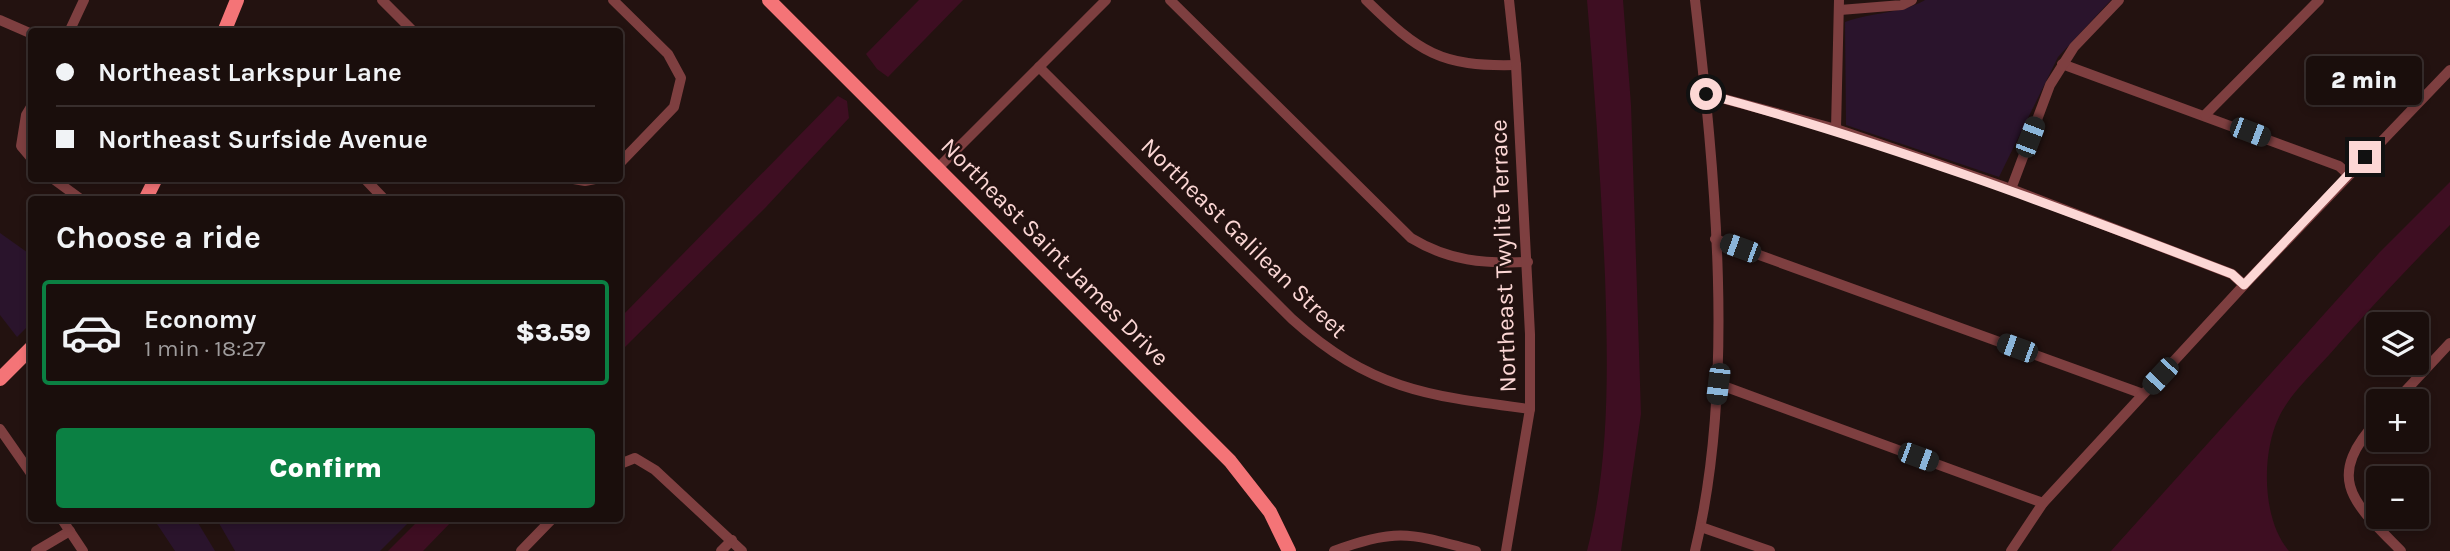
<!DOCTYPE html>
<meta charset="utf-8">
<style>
body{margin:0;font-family:Karla,sans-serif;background:#231715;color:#f1f3f6;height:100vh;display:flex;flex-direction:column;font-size:26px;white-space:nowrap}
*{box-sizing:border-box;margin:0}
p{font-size:23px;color:#9f9c9d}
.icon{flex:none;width:38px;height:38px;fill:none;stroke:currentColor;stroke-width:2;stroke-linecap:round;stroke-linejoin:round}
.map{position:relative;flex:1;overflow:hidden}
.panel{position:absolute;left:28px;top:196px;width:595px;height:326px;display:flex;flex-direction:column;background:#1a0e0c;border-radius:7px;box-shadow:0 4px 10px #0003,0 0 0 2px #382e2d}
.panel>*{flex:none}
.guide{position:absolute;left:28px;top:28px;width:595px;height:154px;border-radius:7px;box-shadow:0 4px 10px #0003,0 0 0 2px #382e2d;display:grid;align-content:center;height:154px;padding:0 28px;background:#1a0e0c}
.buttons{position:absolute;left:2366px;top:312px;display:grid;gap:14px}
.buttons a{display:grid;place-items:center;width:63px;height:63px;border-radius:7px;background:#1a0e0c;box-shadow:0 4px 10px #0003,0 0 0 2px #382e2d;font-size:35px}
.end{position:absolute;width:32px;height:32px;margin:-16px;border:9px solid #fcd7d5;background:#111;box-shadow:0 0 0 4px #111}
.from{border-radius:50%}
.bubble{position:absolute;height:49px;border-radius:7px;background:#1a0e0c;box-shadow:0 4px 10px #0003,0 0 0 2px #382e2d;font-size:23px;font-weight:800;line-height:49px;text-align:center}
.car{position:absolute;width:21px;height:42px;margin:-21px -10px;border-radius:9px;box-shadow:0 0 5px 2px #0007;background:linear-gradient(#222 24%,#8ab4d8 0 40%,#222 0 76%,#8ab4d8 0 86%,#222 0)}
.guide b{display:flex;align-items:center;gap:24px;height:66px;font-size:26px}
.guide b+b{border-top:2px solid #382e2d}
.guide i{width:18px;height:18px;background:#f1f3f6}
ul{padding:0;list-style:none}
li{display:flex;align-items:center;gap:21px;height:105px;margin:0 14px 10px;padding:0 14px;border:4px solid transparent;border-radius:7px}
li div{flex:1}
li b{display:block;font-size:26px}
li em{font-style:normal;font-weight:800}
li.on{border-color:#0b8043}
li>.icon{width:63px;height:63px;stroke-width:1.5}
h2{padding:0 28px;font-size:32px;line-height:84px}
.action{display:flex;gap:14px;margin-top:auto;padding:14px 28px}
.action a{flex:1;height:80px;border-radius:7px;background:#0b8043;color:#fff;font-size:28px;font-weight:800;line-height:80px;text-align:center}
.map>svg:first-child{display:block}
</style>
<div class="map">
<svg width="2450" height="551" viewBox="0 0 2450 551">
<rect width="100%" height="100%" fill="#231210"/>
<g fill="#2a142c">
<path d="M1925,0h186l-53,57 -59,120 -153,-52 -1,-103c27,-10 56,-8 80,-22z"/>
<path d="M0,233l31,22v68l-14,14 -17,-22z"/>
<path d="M153,518h42l20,33h-40z"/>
<path d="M216,518h197l-33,33h-145z"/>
</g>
<g fill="#3e0e22">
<path d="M919,0h44l-75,77 -11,-8 -11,-15z"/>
<path d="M1587,0h36l8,105 10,309 -20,137h-34c23,-90 21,-183 18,-275 -4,-92 -10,-184 -18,-276z"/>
<path d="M838,96l9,5 2,17 -83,89 -146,145v-34z"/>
<path d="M2450,182v43c-41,42 -82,85 -121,130 -17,19 -39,39 -50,62 -18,37 -17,103 10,134h-178l268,-298z"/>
<path d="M421,518h34l-32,33h-35z"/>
</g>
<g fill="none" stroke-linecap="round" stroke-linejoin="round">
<g stroke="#7e3f40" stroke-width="10">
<path d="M382,0l32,32"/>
<path d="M613,0l55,54 13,24 -7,29 -54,56"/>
<path d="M1170,0l241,238c38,23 73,26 117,24"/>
<path d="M1366,0c53,52 74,67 150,65"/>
<path d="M1695,0c20,172 41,382 0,551"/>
<path d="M1840,10l62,-5 10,-5"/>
<path d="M0,20l32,14"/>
<path d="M69,32l15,-32"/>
<path d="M2062,64l277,102 10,9"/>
<path d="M1039,67l253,252c79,71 137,77 238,90"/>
<path d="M1706,94l130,35 175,60 221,85 12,11"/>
<path d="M32,105l-6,10 -5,31 11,13"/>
<path d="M2205,115l114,-115"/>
<path d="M1836,129l3,-129"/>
<path d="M938,168l168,-168"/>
<path d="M52,178l30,22"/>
<path d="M364,178l21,22"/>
<path d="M568,178l17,3 15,-3"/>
<path d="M2011,189l39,-104 24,-38 45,-47"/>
<path d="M1715,239l428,155"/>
<path d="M1718,384l325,119"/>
<path d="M2396,401l54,-58"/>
<path d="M2378,420c-55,59 -24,83 23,131"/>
<path d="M0,429l32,46"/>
<path d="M620,464l15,-6 20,12 87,81"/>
<path d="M61,518l22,33"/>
<path d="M1701,527l69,24"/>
<path d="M36,551l34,-20"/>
<path d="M521,551l32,-33"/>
<path d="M721,551l11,-11"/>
<path d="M1334,551c64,-24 78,-17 142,0"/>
<path d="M1506,551l24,-142v-75l-14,-269 -7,-65"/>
<path d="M2011,551l32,-48 201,-218 206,-215"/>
</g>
<g stroke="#f47477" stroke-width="14">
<path d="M769,0l461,461 40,51 19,39"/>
<path d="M224,32l13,-32"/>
<path d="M145,200l11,-22"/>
<path d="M0,379l32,-32"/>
</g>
</g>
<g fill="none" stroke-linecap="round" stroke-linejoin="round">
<path stroke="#fcd7d5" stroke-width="9" d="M1706,94c180,48 352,113 526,180l12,11 121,-128"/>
</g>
<g text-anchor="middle" stroke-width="5" stroke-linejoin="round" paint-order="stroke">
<g font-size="24" fill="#fcd7d5" stroke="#231210">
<text transform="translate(1244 238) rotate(44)" y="8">Northeast Galilean Street</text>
<text transform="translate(1055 252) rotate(45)" y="8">Northeast Saint James Drive</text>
<text transform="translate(1503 256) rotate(-92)" y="8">Northeast Twylite Terrace</text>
</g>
</g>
</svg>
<div class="buttons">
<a><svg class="icon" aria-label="layers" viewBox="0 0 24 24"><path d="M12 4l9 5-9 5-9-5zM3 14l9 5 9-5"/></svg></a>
<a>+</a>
<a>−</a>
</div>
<i class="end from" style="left:1706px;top:94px"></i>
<i class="end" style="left:2365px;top:157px"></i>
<div class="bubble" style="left:2306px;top:56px;width:116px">2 min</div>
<i class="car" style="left:2250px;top:132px;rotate:111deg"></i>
<i class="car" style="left:2030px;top:137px;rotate:21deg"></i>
<i class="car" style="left:1740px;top:248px;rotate:290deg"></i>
<i class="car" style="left:2017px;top:348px;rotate:290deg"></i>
<i class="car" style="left:2160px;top:376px;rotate:223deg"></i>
<i class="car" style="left:1718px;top:384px;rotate:187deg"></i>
<i class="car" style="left:1918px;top:457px;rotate:110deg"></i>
<div class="guide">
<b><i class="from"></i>Northeast Larkspur Lane</b>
<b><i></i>Northeast Surfside Avenue</b>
</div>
<section class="panel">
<h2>Choose a ride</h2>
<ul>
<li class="on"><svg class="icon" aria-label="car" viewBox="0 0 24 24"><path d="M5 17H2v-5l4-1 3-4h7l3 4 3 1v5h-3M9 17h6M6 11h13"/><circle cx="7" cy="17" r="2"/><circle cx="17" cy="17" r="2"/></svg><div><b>Economy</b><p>1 min · 18:27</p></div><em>$3.59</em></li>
</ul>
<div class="action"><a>Confirm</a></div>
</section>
</div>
